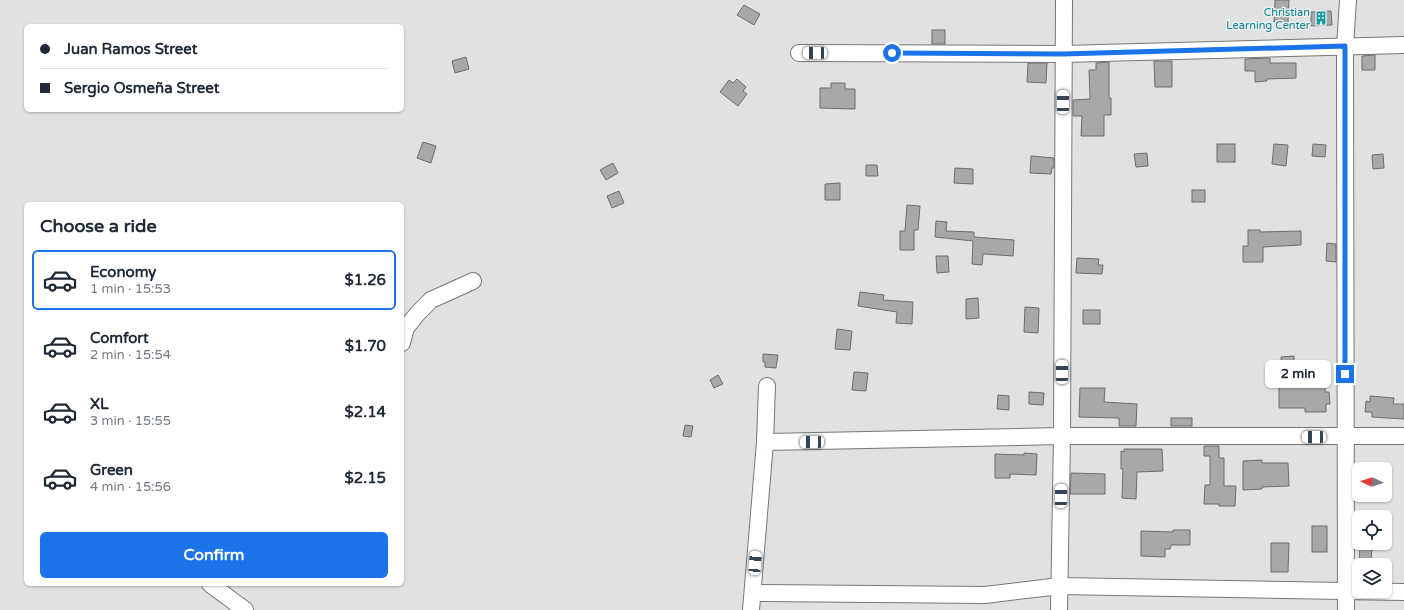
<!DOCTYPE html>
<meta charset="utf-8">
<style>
body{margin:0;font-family:"Varela Round",sans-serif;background:#f6f6f7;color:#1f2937;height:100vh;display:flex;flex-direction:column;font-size:15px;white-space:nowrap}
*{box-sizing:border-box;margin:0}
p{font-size:13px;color:#747a83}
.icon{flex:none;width:22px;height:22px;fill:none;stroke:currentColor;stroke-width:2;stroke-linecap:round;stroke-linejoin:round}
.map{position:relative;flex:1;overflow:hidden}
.drawer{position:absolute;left:24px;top:202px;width:380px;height:384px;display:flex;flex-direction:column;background:#fff;border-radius:6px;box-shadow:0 1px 3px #0004}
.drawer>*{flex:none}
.banner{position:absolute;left:24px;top:24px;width:380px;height:88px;border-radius:6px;box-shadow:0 1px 3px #0004;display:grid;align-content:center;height:88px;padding:0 16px;background:#fff}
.needle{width:26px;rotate:274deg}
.tools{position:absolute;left:1352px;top:462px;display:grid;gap:8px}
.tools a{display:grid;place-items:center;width:40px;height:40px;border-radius:6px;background:#fff;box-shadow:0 1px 3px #0004;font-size:20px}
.end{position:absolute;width:18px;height:18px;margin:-9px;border:5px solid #1a73e8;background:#fff;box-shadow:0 0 0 2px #fff}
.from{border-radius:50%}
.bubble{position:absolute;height:28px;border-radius:6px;background:#fff;box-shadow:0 1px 3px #0004;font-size:13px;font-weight:800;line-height:28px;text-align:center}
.car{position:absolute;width:12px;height:24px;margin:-12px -6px;border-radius:5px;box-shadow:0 0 3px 1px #0007;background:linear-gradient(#fff 24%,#345 0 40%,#fff 0 76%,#345 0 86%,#fff 0)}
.banner b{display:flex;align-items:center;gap:14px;height:38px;font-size:15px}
.banner b+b{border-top:1px solid #e0e1e3}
.banner i{width:10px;height:10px;background:#1f2937}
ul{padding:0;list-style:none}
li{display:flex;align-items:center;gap:12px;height:60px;margin:0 8px 6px;padding:0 8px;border:2px solid transparent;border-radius:6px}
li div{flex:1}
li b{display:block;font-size:15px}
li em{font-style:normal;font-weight:800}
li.current{border-color:#1a73e8}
li>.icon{width:36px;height:36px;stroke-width:1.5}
h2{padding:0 16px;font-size:18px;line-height:48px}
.action{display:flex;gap:8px;margin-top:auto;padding:8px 16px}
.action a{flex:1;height:46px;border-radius:6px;background:#1a73e8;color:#fff;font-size:16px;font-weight:800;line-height:46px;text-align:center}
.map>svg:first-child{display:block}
</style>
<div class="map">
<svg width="1404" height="610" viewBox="0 0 1404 610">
<rect width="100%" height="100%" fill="#e0e1e2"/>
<g fill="#a8a8a9" stroke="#6d6d6e">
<path d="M1275,0h14l-1,22h-14z"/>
<path d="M744,5l16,9 -6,11 -17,-10z"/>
<path d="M1331,11l1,14 -21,1v-14z"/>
<rect x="932" y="30" width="13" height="14"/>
<path d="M1375,55v15h-13v-14z"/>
<path d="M466,57l3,12 -14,4 -3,-12z"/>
<path d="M1270,58v5h26v15l-29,1v2l-12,1v-11h-10v-12z"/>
<path d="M1154,61h18v26h-17z"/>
<path d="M1109,62v36h2v17h-7v21h-23l1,-20h-9v-16l17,-1 -1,-29h7v-7z"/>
<path d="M1028,63h19l-1,20 -19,-1z"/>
<path d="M737,79l9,8 -3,4 4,3 -9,12 -18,-14 9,-12 4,3z"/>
<path d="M831,83h14v6h10v20l-35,-1v-20h11z"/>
<path d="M423,142l13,4 -5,17 -14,-5z"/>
<rect x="1217" y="144" width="18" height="18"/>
<path d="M1274,144l14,1 -2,21 -14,-2z"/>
<path d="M1313,144l13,1 -1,12 -13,-1z"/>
<path d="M1147,153l1,13 -12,1 -2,-13z"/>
<path d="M1383,154l1,14 -11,1 -1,-14z"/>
<path d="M1031,156l23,2v10h-2l-1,6 -21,-1z"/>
<path d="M613,163l5,10 -12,7 -6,-10z"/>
<path d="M866,165h11l1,11h-12z"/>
<path d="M955,168l18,1v15l-19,-1z"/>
<path d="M840,183v17h-15v-16z"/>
<rect x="1192" y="190" width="13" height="12"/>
<path d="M619,191l5,12 -12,5 -5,-12z"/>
<path d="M907,205l13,1 -2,24h-4v20h-14v-19h5z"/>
<path d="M936,221l11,1 -1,9 28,1v5l40,3 -1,16 -30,-2 -1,11 -10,-1 1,-23 -38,-4z"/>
<path d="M1248,230h12v2l41,-1v14l-38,2v15h-20v-16h5z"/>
<path d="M1327,243l9,1v18l-10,-1z"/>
<path d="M936,256h12l1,16 -12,1z"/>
<path d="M1077,258l22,1 -1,6h5l-1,9 -26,-1z"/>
<path d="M860,292l24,3 -1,5 30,2 -1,22 -16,-1 1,-11 -39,-6z"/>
<path d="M978,298l1,20 -13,1v-20z"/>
<path d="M1025,307l14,1 -1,25 -14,-1z"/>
<rect x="1083" y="310" width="17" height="14"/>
<path d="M837,329l15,2 -2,19 -15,-1z"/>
<path d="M763,354l15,1 -2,13 -11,-1v-5h-2z"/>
<path d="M1294,356v26h31v10h4l1,12h-4v8h-21v-4h-26v-27h3l-1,-24z"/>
<path d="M854,372l14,1 -2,18 -14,-1z"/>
<path d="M718,375l5,9 -9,4 -4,-8z"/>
<path d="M1080,388h25l-1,14 33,2 -1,22h-17v-8l-40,-1z"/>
<path d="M1029,392l15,1 -1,12 -14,-1z"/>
<path d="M998,395l11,1v14l-12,-1z"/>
<path d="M1370,396l24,2 -1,6h11v15l-32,-2v-5h-7l1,-11 4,1z"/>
<rect x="1171" y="418" width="21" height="8"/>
<path d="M685,425l8,1 -2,11 -8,-1z"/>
<path d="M1204,446h15v12h5v28h12l-1,20h-16v-2h-15l1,-19h5v-29h-6z"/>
<path d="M1124,449h38l1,22 -26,1 -1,27 -14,-1 1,-29h-2v-18l3,1z"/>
<path d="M1024,453l13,1 -1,21 -26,-1v4h-15v-24l29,1z"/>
<path d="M1262,460v3h26l1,23 -27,1v2l-19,1v-29z"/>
<path d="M1071,473l34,1v20h-35z"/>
<rect x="1312" y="526" width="15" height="26"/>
<path d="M1173,530h17v15h-19l-1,4h-5v8l-24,-1v-25l32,1z"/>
<path d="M1271,543h18l-1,29h-17z"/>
<path d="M1360,543h12l-1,22h-12z"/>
</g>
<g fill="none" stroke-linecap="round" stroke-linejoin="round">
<g stroke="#777778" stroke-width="18">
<g id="minor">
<path d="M799,53l264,1 341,-9"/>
<path d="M402,343l4,-15 12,-15 13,-13 42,-19"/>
<path d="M765,442l2,-56"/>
<path d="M210,584l35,26"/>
<path d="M753,593l232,2 75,-9 344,6"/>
<path d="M751,610l14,-168 297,-6h342"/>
<path d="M1059,610l3,-174 2,-436"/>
<path d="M1346,610l-1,-564 3,-46"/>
</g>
</g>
<use href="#minor" stroke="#fff" stroke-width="16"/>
</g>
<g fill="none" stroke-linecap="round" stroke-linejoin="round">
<path stroke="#1a73e8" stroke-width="5" d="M892,53l171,1 282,-8v328"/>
</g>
<defs>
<g id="building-bare" transform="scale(1.08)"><path d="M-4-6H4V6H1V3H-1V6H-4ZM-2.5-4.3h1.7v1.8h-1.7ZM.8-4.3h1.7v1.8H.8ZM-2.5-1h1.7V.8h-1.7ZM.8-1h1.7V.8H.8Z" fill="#0f9aa8" stroke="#edeeef" stroke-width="2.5" paint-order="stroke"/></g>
</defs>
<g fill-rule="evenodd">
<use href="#building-bare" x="1321" y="18"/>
</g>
<g text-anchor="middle" stroke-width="3" stroke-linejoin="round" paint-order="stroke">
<g font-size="11" fill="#0d838f" stroke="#edeeef" text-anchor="end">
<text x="1310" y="16">Christian<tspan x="1310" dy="13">Learning Center</tspan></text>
</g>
</g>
</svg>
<div class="tools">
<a><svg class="needle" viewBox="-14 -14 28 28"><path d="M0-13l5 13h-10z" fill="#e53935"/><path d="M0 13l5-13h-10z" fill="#747a83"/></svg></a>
<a><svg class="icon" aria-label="locate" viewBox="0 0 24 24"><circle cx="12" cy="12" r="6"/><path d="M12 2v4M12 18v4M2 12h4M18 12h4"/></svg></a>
<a><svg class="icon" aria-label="layers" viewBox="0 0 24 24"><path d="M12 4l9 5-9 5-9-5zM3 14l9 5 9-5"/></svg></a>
</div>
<i class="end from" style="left:892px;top:53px"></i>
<i class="end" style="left:1345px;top:374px"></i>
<div class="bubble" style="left:1265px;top:360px;width:66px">2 min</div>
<i class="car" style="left:815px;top:53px;rotate:270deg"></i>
<i class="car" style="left:1063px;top:102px;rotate:0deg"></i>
<i class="car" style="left:1062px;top:372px;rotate:0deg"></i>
<i class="car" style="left:1314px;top:437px;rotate:270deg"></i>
<i class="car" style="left:812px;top:442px;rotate:269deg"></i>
<i class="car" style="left:1061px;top:496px;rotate:1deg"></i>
<i class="car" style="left:755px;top:563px;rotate:5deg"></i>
<div class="banner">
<b><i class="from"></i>Juan Ramos Street</b>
<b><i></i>Sergio Osmeña Street</b>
</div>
<section class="drawer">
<h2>Choose a ride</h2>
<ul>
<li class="current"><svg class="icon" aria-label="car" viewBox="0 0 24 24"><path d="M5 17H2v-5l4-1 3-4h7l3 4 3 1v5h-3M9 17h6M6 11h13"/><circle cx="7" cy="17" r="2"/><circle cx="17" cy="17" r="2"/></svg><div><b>Economy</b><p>1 min · 15:53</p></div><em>$1.26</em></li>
<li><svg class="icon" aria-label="car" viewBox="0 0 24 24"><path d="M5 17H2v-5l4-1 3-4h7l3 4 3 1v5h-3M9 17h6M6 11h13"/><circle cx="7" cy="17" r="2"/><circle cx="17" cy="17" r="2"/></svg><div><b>Comfort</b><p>2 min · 15:54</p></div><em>$1.70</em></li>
<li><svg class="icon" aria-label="car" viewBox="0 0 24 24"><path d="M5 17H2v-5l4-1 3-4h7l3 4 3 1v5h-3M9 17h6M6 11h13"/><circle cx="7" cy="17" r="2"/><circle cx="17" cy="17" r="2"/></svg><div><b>XL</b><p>3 min · 15:55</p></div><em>$2.14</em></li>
<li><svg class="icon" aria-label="car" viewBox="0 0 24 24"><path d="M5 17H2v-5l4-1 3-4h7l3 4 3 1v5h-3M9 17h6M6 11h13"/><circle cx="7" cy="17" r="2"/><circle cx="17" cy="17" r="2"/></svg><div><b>Green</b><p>4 min · 15:56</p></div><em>$2.15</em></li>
</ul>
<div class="action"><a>Confirm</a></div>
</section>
</div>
